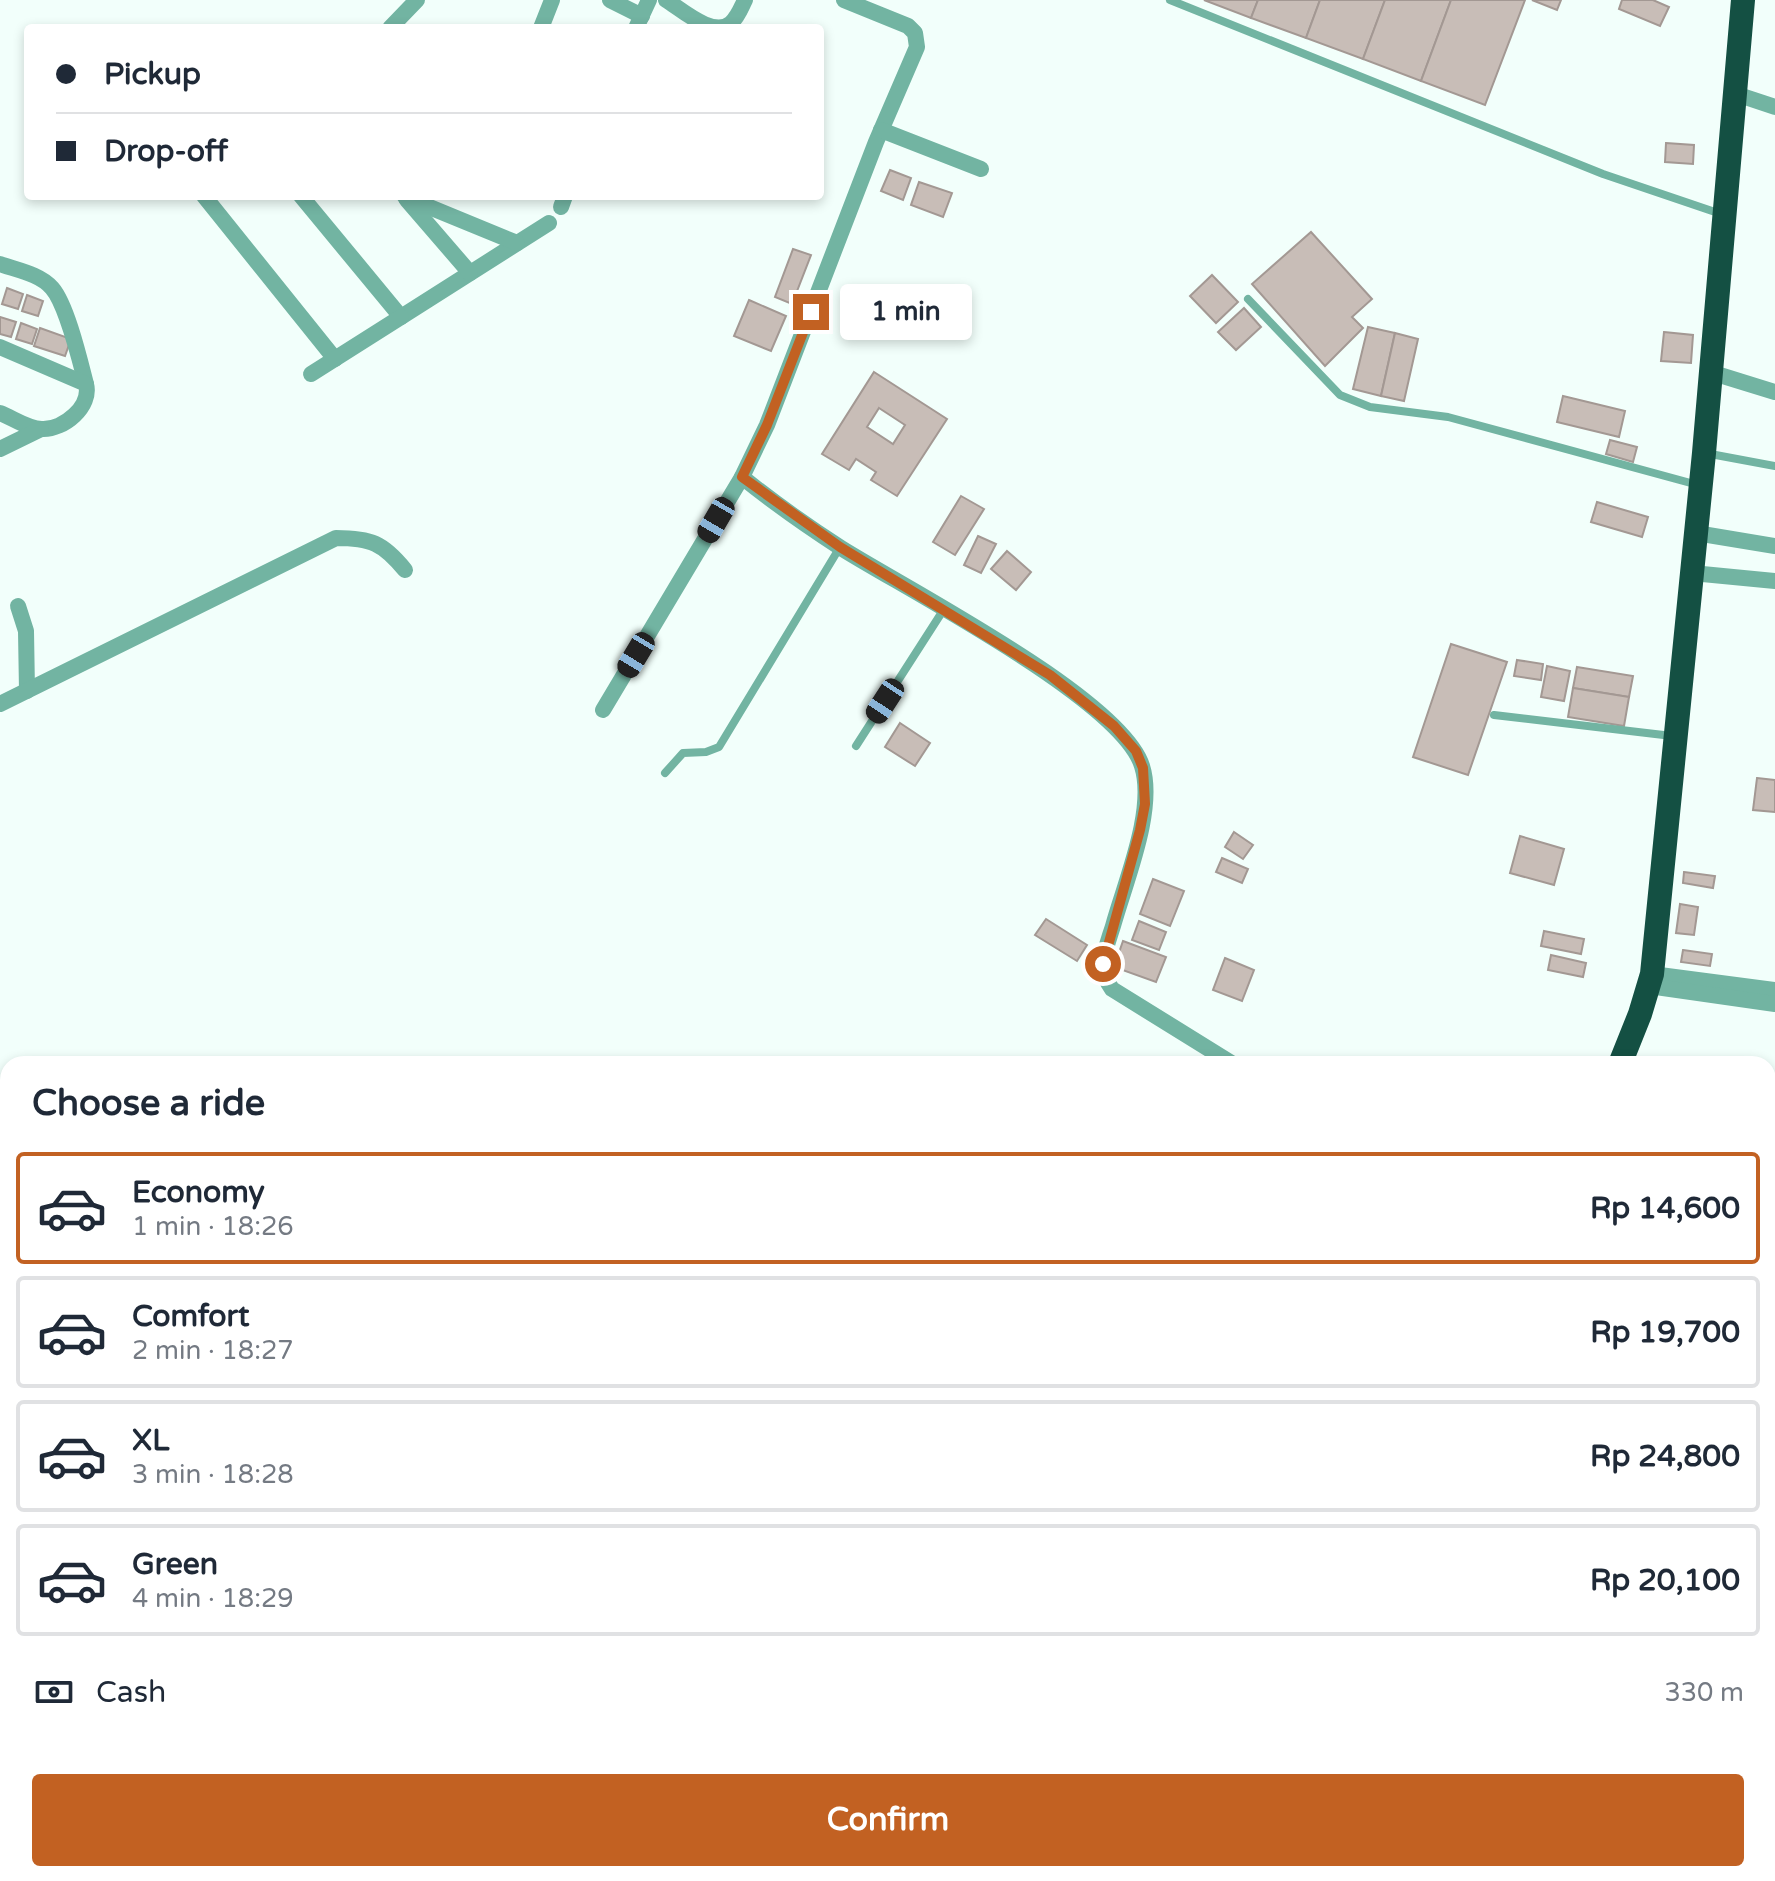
<!DOCTYPE html>
<meta charset="utf-8">
<style>
body{margin:0;font-family:"Varela Round",sans-serif;background:#f6f6f7;color:#1f2937;height:100vh;display:flex;flex-direction:column;font-size:30px;white-space:nowrap}
*{box-sizing:border-box;margin:0}
p{font-size:26px;color:#747a83}
.icon{flex:none;width:44px;height:44px;fill:none;stroke:currentColor;stroke-width:2;stroke-linecap:round;stroke-linejoin:round}
.map{position:relative;flex:1;overflow:hidden}
.side{position:absolute;left:0px;top:1056px;width:1776px;height:826px;display:flex;flex-direction:column;background:#fff;border-radius:24px 24px 0 0;box-shadow:0 4px 12px #0003}
.side>*{flex:none}
.banner{position:absolute;left:24px;top:24px;width:800px;height:176px;border-radius:8px;box-shadow:0 4px 12px #0003;display:grid;align-content:center;height:176px;padding:0 32px;background:#fff}
.end{position:absolute;width:36px;height:36px;margin:-18px;border:10px solid #c26122;background:#fff;box-shadow:0 0 0 4px #fff}
.from{border-radius:50%}
.bubble{position:absolute;height:56px;border-radius:8px;background:#fff;box-shadow:0 4px 12px #0003;font-size:26px;font-weight:700;line-height:56px;text-align:center}
.car{position:absolute;width:24px;height:48px;margin:-24px -12px;border-radius:10px;box-shadow:0 0 6px 2px #0007;background:linear-gradient(#222 24%,#8ab4d8 0 40%,#222 0 76%,#8ab4d8 0 86%,#222 0)}
.banner b{display:flex;align-items:center;gap:28px;height:76px;font-size:30px}
.banner b+b{border-top:2px solid #e0e1e3}
.banner i{width:20px;height:20px;background:#1f2937}
ul{padding:0;list-style:none}
li{display:flex;align-items:center;gap:24px;height:112px;margin:0 16px 12px;padding:0 16px;border:4px solid #e0e1e3;border-radius:8px}
li div{flex:1}
li b{display:block;font-size:30px}
li em{font-style:normal;font-weight:700}
li.selected{border-color:#c26122}
li>.icon{width:72px;height:72px;stroke-width:1.5}
h2{padding:0 32px;font-size:36px;line-height:96px}
.pay{display:flex;align-items:center;gap:20px;height:88px;padding:0 32px;font-size:30px}
.pay p{margin-inline-start:auto}
.button{display:flex;gap:16px;margin-top:auto;padding:16px 32px}
.button a{flex:1;height:92px;border-radius:8px;background:#c26122;color:#fff;font-size:32px;font-weight:700;line-height:92px;text-align:center}
.map>svg:first-child{display:block}
</style>
<div class="map">
<svg width="1775" height="1881" viewBox="0 0 1775 1881">
<rect width="100%" height="100%" fill="#f2fffb"/>
<g fill="#c8bdb7" stroke="#a39893" stroke-width="2" fill-rule="evenodd">
<path d="M1204,0h54l-7,18z"/>
<path d="M1258,0h62l-14,38 -55,-20z"/>
<path d="M1320,0h65l-22,59 -57,-21z"/>
<path d="M1385,0h66l-30,81 -58,-22z"/>
<path d="M1451,0h74l-40,105 -64,-24z"/>
<path d="M1532,0h29l-4,10z"/>
<path d="M1622,0h31l16,7 -9,19 -41,-17z"/>
<path d="M1666,143l28,2 -1,19 -28,-2z"/>
<path d="M890,170l21,8 -8,22 -22,-9z"/>
<path d="M919,182l33,11 -9,24 -32,-12z"/>
<path d="M1311,232l61,67 -20,18 11,11 -38,38 -73,-82z"/>
<path d="M793,249l18,6 -19,49 -17,-7z"/>
<path d="M1212,275l26,27 -22,21 -26,-27z"/>
<path d="M7,288l16,6 -5,15 -16,-5z"/>
<path d="M27,295l16,6 -5,15 -16,-5z"/>
<path d="M749,300l37,16 -15,35 -37,-15z"/>
<path d="M1244,308l17,19 -25,23 -18,-18z"/>
<path d="M0,317l16,5 -5,15 -11,-3z"/>
<path d="M21,323l16,6 -5,15 -16,-5z"/>
<path d="M1368,327l27,6 -14,63 -28,-7z"/>
<path d="M40,328l31,11 -6,17 -31,-10z"/>
<path d="M1664,332l29,3 -2,28 -30,-2z"/>
<path d="M1395,333l23,6 -14,62 -23,-5z"/>
<path d="M874,372l73,47 -50,77 -26,-16 5,-8 -20,-13 -7,11 -27,-16zM879,408l26,17 -12,19 -26,-17z"/>
<path d="M1563,396l62,15 -6,26 -62,-15z"/>
<path d="M1610,440l27,7 -4,15 -27,-8z"/>
<path d="M961,496l23,13 -29,46 -22,-13z"/>
<path d="M1597,502l51,15 -6,20 -51,-15z"/>
<path d="M978,536l18,8 -15,29 -17,-8z"/>
<path d="M1007,551l24,21 -15,18 -25,-21z"/>
<path d="M1451,644l56,18 -39,113 -55,-18z"/>
<path d="M1517,660l26,4 -2,16 -27,-4z"/>
<path d="M1547,666l23,5 -6,30 -23,-4z"/>
<path d="M1577,667l56,9 -4,21 -56,-9z"/>
<path d="M1573,688l56,9 -5,29 -56,-9z"/>
<path d="M900,723l30,20 -15,23 -30,-19z"/>
<path d="M1757,778l18,2v32l-22,-2z"/>
<path d="M1234,832l19,13 -10,14 -18,-12z"/>
<path d="M1520,836l44,13 -10,36 -44,-12z"/>
<path d="M1222,858l26,11 -6,14 -26,-11z"/>
<path d="M1684,872l31,4 -2,12 -30,-5z"/>
<path d="M1153,879l31,12 -14,35 -30,-12z"/>
<path d="M1680,904l18,3 -4,28 -18,-2z"/>
<path d="M1046,919l41,26 -10,16 -42,-26z"/>
<path d="M1139,921l27,11 -7,18 -27,-10z"/>
<path d="M1544,931l40,8 -3,15 -40,-8z"/>
<path d="M1123,941l43,16 -10,25 -42,-15z"/>
<path d="M1683,950l29,4 -2,12 -29,-4z"/>
<path d="M1551,955l35,8 -3,14 -35,-7z"/>
<path d="M1225,958l29,12 -12,31 -29,-11z"/>
</g>
<g fill="none" stroke-linecap="round" stroke-linejoin="round">
<g stroke="#72b4a2" stroke-width="8">
<path d="M1170,0l433,174 118,40"/>
<path d="M1248,299l92,96 30,12 78,10 250,68"/>
<path d="M1705,453l70,13"/>
<path d="M1494,715l178,21"/>
<path d="M856,746l88,-137"/>
<path d="M665,773l18,-20 23,-1 13,-5 121,-200"/>
<path d="M1768,1843l7,-3"/>
<path d="M977,1874l10,7"/>
<path d="M1189,1874l6,7"/>
<path d="M536,1881l3,-7"/>
<path d="M1530,1881l1,-7"/>
<path d="M1691,1881l2,-7"/>
</g>
<g stroke="#72b4a2" stroke-width="16">
<path d="M610,0l32,16"/>
<path d="M666,0c15,9 48,39 65,23 7,-6 10,-15 14,-23"/>
<path d="M844,0l64,26 7,7 2,14 -41,95 -109,283 -25,52c31,25 65,49 99,71 65,41 280,151 301,218 14,44 -17,116 -29,160 -4,13 -10,27 -10,41 1,9 4,15 9,22l121,75"/>
<path d="M390,28l27,-28"/>
<path d="M541,28l11,-28"/>
<path d="M636,28l13,-28"/>
<path d="M1736,94l39,13"/>
<path d="M881,130l100,39"/>
<path d="M204,196l131,163"/>
<path d="M301,196l100,121 148,-94"/>
<path d="M405,197l112,46"/>
<path d="M407,200l63,73"/>
<path d="M561,207l4,-11"/>
<path d="M0,264c17,6 40,10 52,24 15,17 28,73 34,96"/>
<path d="M0,347l86,37c6,22 -22,46 -44,45 -14,0 -29,-11 -42,-16"/>
<path d="M1710,372l65,20"/>
<path d="M311,374l90,-57"/>
<path d="M0,449l41,-20"/>
<path d="M1696,533l79,13"/>
<path d="M1692,573l83,8"/>
<path d="M18,606l8,25 1,60"/>
<path d="M0,704l336,-166c35,0 47,5 69,32"/>
<path d="M603,710l139,-233"/>
<path d="M1652,974l123,16"/>
<path d="M1649,986l126,18"/>
<path d="M1768,1177l7,1"/>
<path d="M0,1377l8,1"/>
<path d="M0,1670h8"/>
<path d="M135,1874v7"/>
<path d="M471,1874l11,7"/>
<path d="M706,1874l11,7"/>
<path d="M244,1881l5,-5"/>
</g>
<g stroke="#145043" stroke-width="24">
<path d="M1620,1064l20,-50 12,-40 52,-521 39,-453"/>
<path d="M1047,1881l5,-7"/>
</g>
</g>
<g fill="none" stroke-linecap="round" stroke-linejoin="round">
<path stroke="#c26122" stroke-width="10" d="M811,312l-44,113 -25,52 98,70 210,128 64,51 22,25 7,17 2,36 -5,26 -37,134"/>
</g>
</svg>
<i class="end from" style="left:1103px;top:964px"></i>
<i class="end" style="left:811px;top:312px"></i>
<div class="bubble" style="left:840px;top:284px;width:132px">1 min</div>
<i class="car" style="left:716px;top:520px;rotate:210deg"></i>
<i class="car" style="left:636px;top:655px;rotate:211deg"></i>
<i class="car" style="left:885px;top:701px;rotate:213deg"></i>
<div class="banner">
<b><i class="from"></i>Pickup</b>
<b><i></i>Drop-off</b>
</div>
<section class="side">
<h2>Choose a ride</h2>
<ul>
<li class="selected"><svg class="icon" aria-label="car" viewBox="0 0 24 24"><path d="M5 17H2v-5l4-1 3-4h7l3 4 3 1v5h-3M9 17h6M6 11h13"/><circle cx="7" cy="17" r="2"/><circle cx="17" cy="17" r="2"/></svg><div><b>Economy</b><p>1 min · 18:26</p></div><em>Rp 14,600</em></li>
<li><svg class="icon" aria-label="car" viewBox="0 0 24 24"><path d="M5 17H2v-5l4-1 3-4h7l3 4 3 1v5h-3M9 17h6M6 11h13"/><circle cx="7" cy="17" r="2"/><circle cx="17" cy="17" r="2"/></svg><div><b>Comfort</b><p>2 min · 18:27</p></div><em>Rp 19,700</em></li>
<li><svg class="icon" aria-label="car" viewBox="0 0 24 24"><path d="M5 17H2v-5l4-1 3-4h7l3 4 3 1v5h-3M9 17h6M6 11h13"/><circle cx="7" cy="17" r="2"/><circle cx="17" cy="17" r="2"/></svg><div><b>XL</b><p>3 min · 18:28</p></div><em>Rp 24,800</em></li>
<li><svg class="icon" aria-label="car" viewBox="0 0 24 24"><path d="M5 17H2v-5l4-1 3-4h7l3 4 3 1v5h-3M9 17h6M6 11h13"/><circle cx="7" cy="17" r="2"/><circle cx="17" cy="17" r="2"/></svg><div><b>Green</b><p>4 min · 18:29</p></div><em>Rp 20,100</em></li>
</ul>
<div class="pay"><svg class="icon" aria-label="cash" viewBox="0 0 24 24"><path d="M3 7h18v10H3z"/><circle cx="12" cy="12" r="2"/></svg>Cash<p>330 m</p></div>
<div class="button"><a>Confirm</a></div>
</section>
</div>
